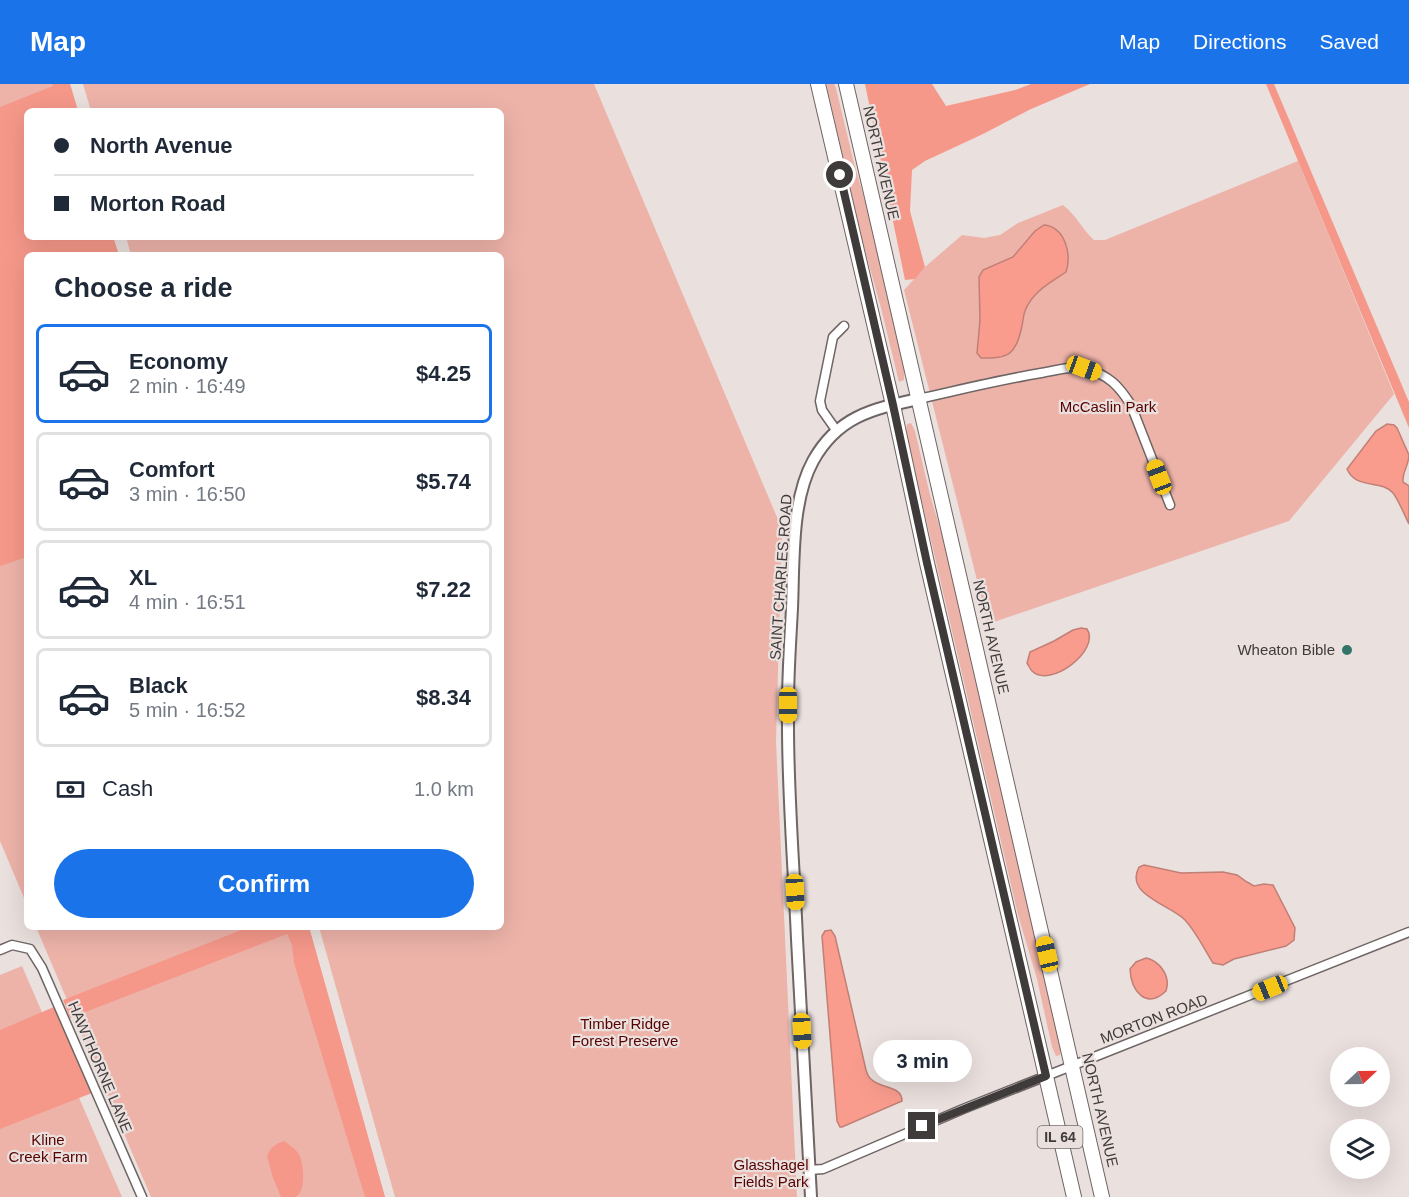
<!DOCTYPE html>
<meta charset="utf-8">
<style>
body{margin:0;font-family:Helvetica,sans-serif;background:#f2f2f3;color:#1f2937;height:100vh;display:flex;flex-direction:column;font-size:22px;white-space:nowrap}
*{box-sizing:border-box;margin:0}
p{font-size:20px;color:#747a83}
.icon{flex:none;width:33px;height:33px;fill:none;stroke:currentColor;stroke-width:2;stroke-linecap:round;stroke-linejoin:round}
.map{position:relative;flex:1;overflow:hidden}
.side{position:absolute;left:24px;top:168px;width:480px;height:678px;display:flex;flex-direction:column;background:#fff;border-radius:9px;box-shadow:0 6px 24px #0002}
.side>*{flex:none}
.top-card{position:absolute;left:24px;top:24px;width:480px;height:132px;border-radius:9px;box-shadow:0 6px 24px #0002;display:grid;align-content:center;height:132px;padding:0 30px;background:#fff}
.needle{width:39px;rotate:68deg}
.buttons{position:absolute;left:1330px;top:963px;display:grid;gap:12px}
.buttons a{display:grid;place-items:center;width:60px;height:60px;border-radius:50%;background:#fff;box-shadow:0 6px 24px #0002;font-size:30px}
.end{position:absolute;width:27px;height:27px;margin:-14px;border:8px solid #3f3b3a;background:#fff;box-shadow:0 0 0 3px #fff}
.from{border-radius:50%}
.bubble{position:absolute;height:42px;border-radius:21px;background:#fff;box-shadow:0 6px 24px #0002;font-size:20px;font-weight:800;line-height:42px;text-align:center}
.car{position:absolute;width:18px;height:36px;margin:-18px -9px;border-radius:8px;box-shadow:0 0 4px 2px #0007;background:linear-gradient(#f5c518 24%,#345 0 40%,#f5c518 0 76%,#345 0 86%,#f5c518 0)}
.top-card b{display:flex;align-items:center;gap:21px;height:57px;font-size:22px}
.top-card b+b{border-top:2px solid #e0e1e3}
.top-card i{width:15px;height:15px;background:#1f2937}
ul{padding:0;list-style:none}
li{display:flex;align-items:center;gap:18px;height:99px;margin:0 12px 9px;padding:0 18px;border:3px solid #e0e1e3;border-radius:9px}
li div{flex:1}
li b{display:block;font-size:22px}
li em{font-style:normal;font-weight:800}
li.active{border-color:#1a73e8}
li>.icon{width:54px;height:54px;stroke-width:1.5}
h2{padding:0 30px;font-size:27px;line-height:72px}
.pay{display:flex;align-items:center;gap:15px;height:66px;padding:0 30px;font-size:22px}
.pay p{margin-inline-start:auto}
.primary-button{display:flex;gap:12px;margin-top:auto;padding:12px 30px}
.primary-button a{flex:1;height:69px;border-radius:36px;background:#1a73e8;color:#fff;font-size:24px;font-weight:800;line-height:69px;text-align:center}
header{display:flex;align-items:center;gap:36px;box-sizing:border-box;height:84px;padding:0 30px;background:#1a73e8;color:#fff}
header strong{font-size:28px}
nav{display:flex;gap:33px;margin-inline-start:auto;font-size:21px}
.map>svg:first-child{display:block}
</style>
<header>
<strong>Map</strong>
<nav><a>Map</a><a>Directions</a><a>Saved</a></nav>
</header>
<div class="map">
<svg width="1409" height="1113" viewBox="0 0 1409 1113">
<rect width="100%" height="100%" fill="#eae0de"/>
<g fill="#edb3a9">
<path d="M0,0h70l8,27h-51v126h86l6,18h-92v650l-27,-64z"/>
<path d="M83,0h511l188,445 -6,213 21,455h-402l-76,-270h182v-672h-370l-5,-18h375v-126h-410z"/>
<path d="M827,0h7l2,4 17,71 19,67 32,137v17l-5,2 -18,-74 -18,-65 -35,-151z"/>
<path d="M1298,77l96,233 -105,127 -301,103 -84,-334 21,-23 37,-32 22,3 16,-3 18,-12 45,-18c14,11 18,23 31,35h11z"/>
<path d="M911,339l4,8 15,64 18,60 113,490 -1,10 -4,1 -4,-9 -15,-68 -19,-64 -112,-482 1,-9z"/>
<path d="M36,843h273l76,270h-234z"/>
<path d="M22,882l100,231h-122v-222z"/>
</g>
<g fill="#f5988a">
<path d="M52,0h18l8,27h-51v126h86l6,18h-92v302l-27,9v-459l53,-21z"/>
<path d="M865,0h67l14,22 69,-16 16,-6h59l-59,25 -48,25 -58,27 -13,9 -2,41 15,56 -10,12 -10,1z"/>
<path d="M1266,0h8l135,318v26z"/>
<path d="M249,843h60l76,270h-20l-71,-234 -2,-18 -5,-11 -217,84 -7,-18z"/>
<path d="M54,923l38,86 -92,36v-99z"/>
<path d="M284,1057c5,4 11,7 14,12 6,8 9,40 -3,44 -4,0 -10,0 -14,0l-8,-19 -6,-22c4,-9 8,-12 17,-15z"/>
</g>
<g fill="#f99c8e" stroke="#c17f75" stroke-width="1.5">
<path d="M1044,141c21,2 28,29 22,47 -16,11 -34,20 -41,39 -2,5 -2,13 -4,19 -6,27 -15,28 -40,28l-4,-5 3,-33 -1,-43 4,-7 30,-13 22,-26z"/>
<path d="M1387,340l7,1 3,3 12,27c0,10 -7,17 -6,27l6,4v38c-4,-8 -11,-25 -16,-31 -12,-14 -37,-3 -46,-24l29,-38z"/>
<path d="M1081,544l6,1c14,21 -37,60 -55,42 -2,-2 -3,-5 -5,-8l3,-11 24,-11 19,-11z"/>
<path d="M1144,781l37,8 42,-1 14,3 10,7 7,4 10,-2 9,1 22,43 -1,12 -8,6 -52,13 -11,6 -10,-2c-9,-14 -16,-30 -28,-43 -14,-15 -61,-25 -46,-53z"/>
<path d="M831,846l4,6 31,134c1,3 2,7 5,9 9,10 31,6 31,22l-60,26h-2l-3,-6 -15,-185 3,-5z"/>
<path d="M1146,874c10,2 19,11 21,22 1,4 0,7 -1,11 -20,19 -35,0 -36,-22l6,-7z"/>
</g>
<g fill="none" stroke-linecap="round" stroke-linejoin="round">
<g stroke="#6e6564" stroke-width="11">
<g id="minor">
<path d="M918,315c41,-9 81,-19 123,-26 12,-2 33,-8 45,-4 23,6 33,17 45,36l39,100"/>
<path d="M836,346l-14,-20 -2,-9 13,-64 11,-11"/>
<path d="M0,866l12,-5 18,4 12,19 100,229"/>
<path d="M810,1086l13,-1 140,-60 446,-177"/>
</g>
</g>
<g stroke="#6e6564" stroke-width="14">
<path id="tertiary" d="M811,1113c-5,-86 -9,-172 -14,-258 -3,-71 -9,-142 -9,-213 -1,-40 2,-79 4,-118 2,-46 -1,-107 21,-147 25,-45 60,-52 105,-62"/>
</g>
<g stroke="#6e6564" stroke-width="16">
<g id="primary">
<path d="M818,0l75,321 34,158 147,634"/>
<path d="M846,0l256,1113"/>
</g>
</g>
<use href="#minor" stroke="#fff" stroke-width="8"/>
<use href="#tertiary" stroke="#fff" stroke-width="10"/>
<use href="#primary" stroke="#fff" stroke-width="14"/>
</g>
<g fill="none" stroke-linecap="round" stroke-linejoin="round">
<path stroke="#3f3b3a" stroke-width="8" d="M840,91l53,230 34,158 119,513 -124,50"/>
</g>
<circle fill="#317569" stroke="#eae0de" stroke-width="2" cx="1347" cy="566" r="6"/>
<g text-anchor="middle" stroke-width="4.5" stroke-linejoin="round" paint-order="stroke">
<rect fill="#eae0de" stroke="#726c6b" stroke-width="1.5" x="1037.5" y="1042" width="45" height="22" rx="4.5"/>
<g font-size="14" font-weight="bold" fill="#3f3b3a">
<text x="1060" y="1058">IL 64</text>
</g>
<g font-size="15" fill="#3f3b3a" stroke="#eae0de">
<text transform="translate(881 79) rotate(77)" y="5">NORTH AVENUE</text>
<text transform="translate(781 493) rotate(-86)" y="5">SAINT CHARLES ROAD</text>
<text transform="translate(991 553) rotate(77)" y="5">NORTH AVENUE</text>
<text transform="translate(1154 935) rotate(-21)" y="5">MORTON ROAD</text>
<text transform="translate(100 983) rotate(67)" y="5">HAWTHORNE LANE</text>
<text transform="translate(1100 1026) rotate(77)" y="5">NORTH AVENUE</text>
</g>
<g font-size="15" fill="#570202" stroke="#eae0de">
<text x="1108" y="328">McCaslin Park</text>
<text x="625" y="945">Timber Ridge<tspan x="625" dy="17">Forest Preserve</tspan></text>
<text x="48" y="1061">Kline<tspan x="48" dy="17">Creek Farm</tspan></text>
<text x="771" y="1086">Glasshagel<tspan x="771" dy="17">Fields Park</tspan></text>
</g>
<g font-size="15" fill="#3f3b3a" stroke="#eae0de" text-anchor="end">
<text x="1335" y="571">Wheaton Bible</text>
</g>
</g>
</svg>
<div class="buttons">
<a><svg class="needle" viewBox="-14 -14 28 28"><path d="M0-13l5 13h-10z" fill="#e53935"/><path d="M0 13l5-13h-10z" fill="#747a83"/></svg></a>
<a><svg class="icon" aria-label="layers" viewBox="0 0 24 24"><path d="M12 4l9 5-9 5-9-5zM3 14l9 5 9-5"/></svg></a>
</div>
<i class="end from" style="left:840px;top:91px"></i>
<i class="end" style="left:922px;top:1042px"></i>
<div class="bubble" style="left:873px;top:956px;width:99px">3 min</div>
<i class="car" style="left:1084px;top:284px;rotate:110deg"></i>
<i class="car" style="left:1159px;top:393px;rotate:339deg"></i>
<i class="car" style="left:788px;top:621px;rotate:180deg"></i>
<i class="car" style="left:795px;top:808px;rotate:177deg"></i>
<i class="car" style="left:1047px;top:870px;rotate:347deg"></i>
<i class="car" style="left:1270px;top:904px;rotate:248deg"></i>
<i class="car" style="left:802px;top:947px;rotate:177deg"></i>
<div class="top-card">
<b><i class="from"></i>North Avenue</b>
<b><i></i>Morton Road</b>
</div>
<section class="side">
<h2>Choose a ride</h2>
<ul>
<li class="active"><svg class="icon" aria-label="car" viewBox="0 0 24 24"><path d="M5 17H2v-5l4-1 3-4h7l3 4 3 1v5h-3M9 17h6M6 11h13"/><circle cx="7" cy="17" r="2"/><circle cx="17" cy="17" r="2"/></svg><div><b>Economy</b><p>2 min · 16:49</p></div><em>$4.25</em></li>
<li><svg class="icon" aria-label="car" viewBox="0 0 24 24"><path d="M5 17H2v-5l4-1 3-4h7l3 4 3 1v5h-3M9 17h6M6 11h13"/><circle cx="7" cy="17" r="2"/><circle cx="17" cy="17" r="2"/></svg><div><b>Comfort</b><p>3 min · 16:50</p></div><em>$5.74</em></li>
<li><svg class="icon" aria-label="car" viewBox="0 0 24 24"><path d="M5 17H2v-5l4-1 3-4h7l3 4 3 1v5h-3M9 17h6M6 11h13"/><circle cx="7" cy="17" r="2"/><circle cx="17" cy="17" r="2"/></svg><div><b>XL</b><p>4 min · 16:51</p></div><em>$7.22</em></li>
<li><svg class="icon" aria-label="car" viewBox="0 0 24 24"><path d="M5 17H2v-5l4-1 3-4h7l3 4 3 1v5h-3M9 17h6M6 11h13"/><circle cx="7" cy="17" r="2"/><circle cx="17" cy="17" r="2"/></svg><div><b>Black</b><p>5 min · 16:52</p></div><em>$8.34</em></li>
</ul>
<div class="pay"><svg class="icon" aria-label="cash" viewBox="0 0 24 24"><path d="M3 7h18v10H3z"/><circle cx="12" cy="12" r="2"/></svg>Cash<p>1.0 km</p></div>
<div class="primary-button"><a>Confirm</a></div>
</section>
</div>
